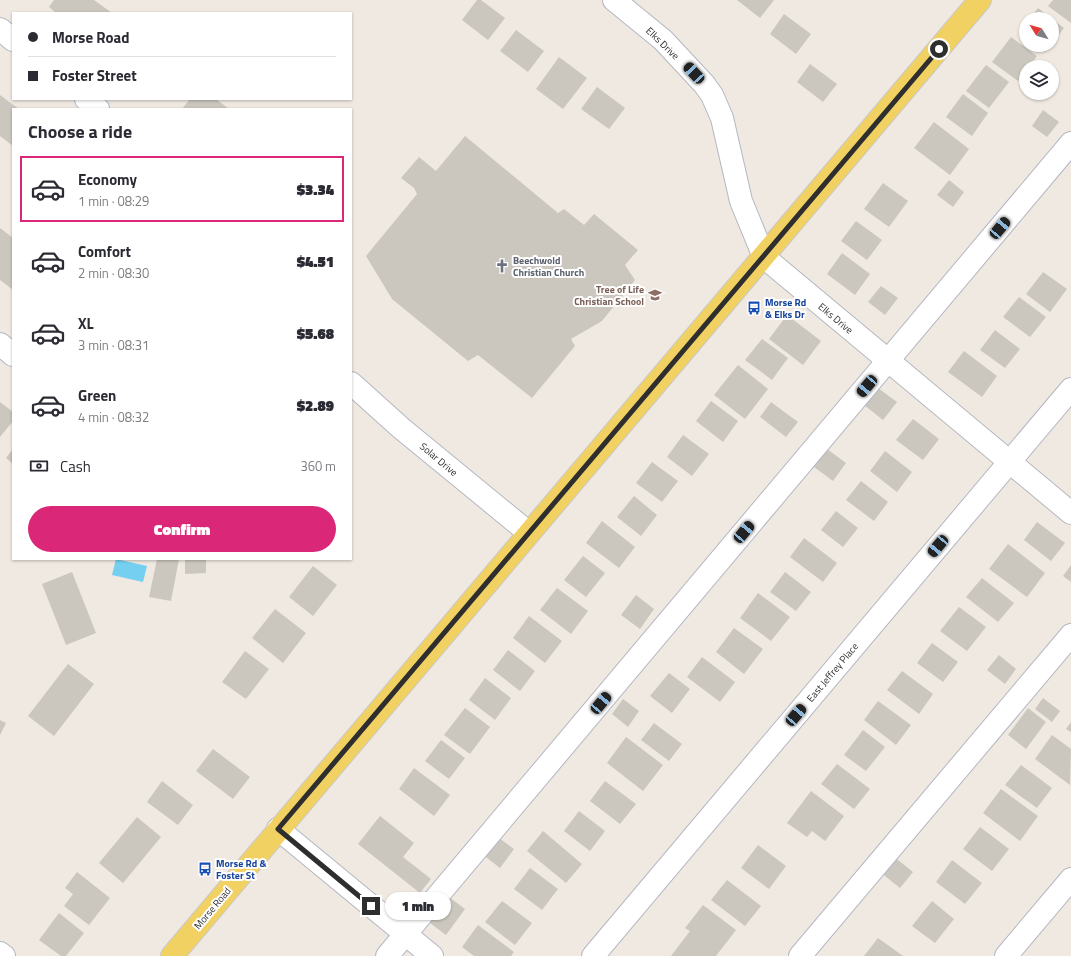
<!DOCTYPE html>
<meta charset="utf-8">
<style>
body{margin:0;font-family:"Titillium Web",sans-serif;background:#f7f7f7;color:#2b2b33;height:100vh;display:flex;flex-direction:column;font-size:15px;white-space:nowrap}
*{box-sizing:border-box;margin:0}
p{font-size:13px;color:#7c7c81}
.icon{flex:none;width:22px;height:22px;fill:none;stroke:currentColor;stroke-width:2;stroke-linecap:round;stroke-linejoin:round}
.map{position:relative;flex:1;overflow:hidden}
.details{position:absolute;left:12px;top:108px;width:340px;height:452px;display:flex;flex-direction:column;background:#fff;border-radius:0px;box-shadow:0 1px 3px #0004}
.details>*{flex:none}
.guide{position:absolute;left:12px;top:12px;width:340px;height:88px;border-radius:0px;box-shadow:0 1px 3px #0004;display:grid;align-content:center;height:88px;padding:0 16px;background:#fff}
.needle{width:26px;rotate:307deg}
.controls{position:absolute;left:1019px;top:12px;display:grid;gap:8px}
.controls a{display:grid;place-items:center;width:40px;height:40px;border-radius:50%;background:#fff;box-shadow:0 1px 3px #0004;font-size:20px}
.end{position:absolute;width:18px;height:18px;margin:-9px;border:5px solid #2e2e2e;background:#fff;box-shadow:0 0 0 2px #fff}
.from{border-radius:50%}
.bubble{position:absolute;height:28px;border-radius:14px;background:#fff;box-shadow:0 1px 3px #0004;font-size:13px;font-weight:800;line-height:28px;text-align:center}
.car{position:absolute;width:12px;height:24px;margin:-12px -6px;border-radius:5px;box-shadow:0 0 3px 1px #0007;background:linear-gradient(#222 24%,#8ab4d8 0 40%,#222 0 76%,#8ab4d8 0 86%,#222 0)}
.guide b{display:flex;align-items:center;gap:14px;height:38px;font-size:15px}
.guide b+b{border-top:1px solid #e1e1e2}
.guide i{width:10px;height:10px;background:#2b2b33}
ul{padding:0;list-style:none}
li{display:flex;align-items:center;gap:12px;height:66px;margin:0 8px 6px;padding:0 8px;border:2px solid transparent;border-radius:0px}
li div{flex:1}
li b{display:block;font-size:15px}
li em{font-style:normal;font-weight:800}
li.active{border-color:#db2777}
li>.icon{width:36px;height:36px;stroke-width:1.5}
h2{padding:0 16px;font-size:18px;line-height:48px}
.pay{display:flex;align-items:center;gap:10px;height:44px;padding:0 16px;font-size:15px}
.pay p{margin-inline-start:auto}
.cta{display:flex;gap:8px;margin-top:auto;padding:8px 16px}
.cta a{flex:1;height:46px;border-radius:24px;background:#db2777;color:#fff;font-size:16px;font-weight:800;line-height:46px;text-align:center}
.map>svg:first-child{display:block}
</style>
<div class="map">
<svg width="1071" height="956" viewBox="0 0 1071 956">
<rect width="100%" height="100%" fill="#efe9e1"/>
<path fill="#75cff0" d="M116,559l31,7 -4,16 -31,-7z"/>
<g fill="#cbc7bf">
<path d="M54,0h40l18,13h-56l-7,-6z"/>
<path d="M477,0h4l24,18 -17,22 -26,-20z"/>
<path d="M737,0h37l-14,18z"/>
<path d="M1053,0h18v23l-23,-17z"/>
<path d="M1038,8l26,20 -12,15v-24h-23z"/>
<path d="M784,14l27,20 -15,20 -26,-20z"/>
<path d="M1026,23v15l-7,-5z"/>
<path d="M516,30l28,21 -16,21 -28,-21z"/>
<path d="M1011,37l26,19 -8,11h-3v4l-8,10 -26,-19z"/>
<path d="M1035,45h16l-6,7z"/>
<path d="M559,57l28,21 -24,31 -27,-20z"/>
<path d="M810,64l27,20 -14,18 -26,-20z"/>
<path d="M986,65l23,17 -20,26 -23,-17z"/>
<path d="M597,87l28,21 -16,21 -28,-20z"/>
<path d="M963,94l25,19 -16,23 -26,-19z"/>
<path d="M0,95l19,14h-6v37l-13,-10z"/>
<path d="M190,99h26l13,10h-47z"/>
<path d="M1043,110l16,12 -12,15 -15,-11z"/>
<path d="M934,122l35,27 -19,26 -36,-27z"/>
<path d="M465,136l93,77 6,-4 20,16 10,-11 44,36 -13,15 10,15 -33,41 -31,18 4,7 -43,52 -54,-43 -10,6 -76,-62 -26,-43 51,-62 -3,-6 -13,-10 18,-21 17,14z"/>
<path d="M949,180l15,12 -11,15 -16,-12z"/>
<path d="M883,183l25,18 -19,26 -25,-18z"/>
<path d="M856,221l26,19 -15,20 -26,-19z"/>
<path d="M0,228l13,10v52l-13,-10z"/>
<path d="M842,253l28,21 -15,21 -28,-21z"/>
<path d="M1043,272l24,17 -17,23 -24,-18z"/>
<path d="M881,286l17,12 -13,17 -17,-13z"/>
<path d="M1019,297l27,20 -16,20 -27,-20z"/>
<path d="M787,315l34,26 -18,24 -34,-26z"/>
<path d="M995,330l25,19 -15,19 -25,-18z"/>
<path d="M762,339l26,19 -16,22 -27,-20z"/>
<path d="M964,351l33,25 -15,21 -34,-25z"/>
<path d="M738,365l30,24 -23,30 -31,-24z"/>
<path d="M878,388l19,14 -14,18 -19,-15z"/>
<path d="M711,401l27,20 -15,21 -27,-21z"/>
<path d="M0,402l13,10v9l-13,16z"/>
<path d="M771,402l27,20 -12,15 -26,-20z"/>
<path d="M913,419l26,20 -16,21 -27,-20z"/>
<path d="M683,435l26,19 -17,22 -25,-19z"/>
<path d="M13,449v15l-7,-6z"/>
<path d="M827,449l19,14 -13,18 -19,-14z"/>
<path d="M885,451l27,21 -15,20 -27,-21z"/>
<path d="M652,462l26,19 -16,21 -26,-19z"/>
<path d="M861,481l27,21 -14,19 -28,-21z"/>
<path d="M634,496l23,19 -16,21 -24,-19z"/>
<path d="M836,511l22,17 -15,19 -22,-17z"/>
<path d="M602,521l33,26 -16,21 -33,-25z"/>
<path d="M1037,522l28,21 -14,18 -27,-21z"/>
<path d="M804,538l33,25 -14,19 -33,-25z"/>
<path d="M1008,544l37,29 -18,24 -38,-28z"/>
<path d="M583,556l22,17 -19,24 -22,-17z"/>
<path d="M157,559h22l-8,42 -22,-4z"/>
<path d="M185,559h21v14l-21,1z"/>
<path d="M1071,565v17l-8,-6z"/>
<path d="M313,566l24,19 -24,31 -24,-19z"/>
<path d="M72,572l24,61 -30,12 -24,-61z"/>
<path d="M785,572l26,20 -15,19 -26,-19z"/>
<path d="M982,578l32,25 -16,19 -32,-25z"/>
<path d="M557,588l31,23 -17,23 -31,-24z"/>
<path d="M758,593l32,24 -19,24 -31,-23z"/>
<path d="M636,595l18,14 -14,20 -19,-14z"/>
<path d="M959,607l27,20 -19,24 -27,-20z"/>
<path d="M275,609l31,24 -23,30 -31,-25z"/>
<path d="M529,616l33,25 -17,22 -32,-25z"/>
<path d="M734,628l29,21 -19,25 -28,-22z"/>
<path d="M932,643l26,19 -15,20 -26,-19z"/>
<path d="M508,650l27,21 -15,20 -27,-21z"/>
<path d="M245,651l24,18 -23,30 -24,-17z"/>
<path d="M999,655l17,14 -11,15 -18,-14z"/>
<path d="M702,657l33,25 -15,20 -33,-25z"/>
<path d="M68,664l26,20 -40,52 -26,-20z"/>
<path d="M902,671l31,23 -14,20 -32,-24z"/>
<path d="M669,673l21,16 -18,24 -22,-17z"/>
<path d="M485,678l26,20 -16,22 -26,-20z"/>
<path d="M1043,698l17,13 -8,11 -17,-13z"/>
<path d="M623,699l16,12 -11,16 -16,-13z"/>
<path d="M878,701l33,24 -15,20 -32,-25z"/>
<path d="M465,708l25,19 -20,27 -26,-19z"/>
<path d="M1028,708l18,14 -20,27 -18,-14z"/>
<path d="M0,720l6,3 -6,12z"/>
<path d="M1071,722v10l-5,-3z"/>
<path d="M654,723l28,21 -13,17 -28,-21z"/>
<path d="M863,730l22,17 -19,24 -22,-16z"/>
<path d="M1052,735l19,14 -1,36 -35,-26z"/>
<path d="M626,737l37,28 -20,26 -36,-28z"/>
<path d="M441,740l24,18 -16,21 -24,-18z"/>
<path d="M213,749l37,28 -17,22 -37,-28z"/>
<path d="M837,764l33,25 -16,20 -33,-25z"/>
<path d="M1021,765l31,23 -15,20 -32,-23z"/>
<path d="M414,768l36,27 -16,21 -35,-27z"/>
<path d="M162,781l31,24 -15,20 -31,-23z"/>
<path d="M605,781l31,23 -16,20 -30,-23z"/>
<path d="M1001,789l37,27 -18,25 -37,-28z"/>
<path d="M811,791l33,25 -19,25 -13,-10 -5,6 -20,-14z"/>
<path d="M579,811l26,20 -15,20 -26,-20z"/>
<path d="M380,816l34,27 -11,14 28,22 -11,14 -62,-49z"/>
<path d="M137,817l24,20 -38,46 -24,-20z"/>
<path d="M980,827l29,22 -17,22 -29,-22z"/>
<path d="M543,831l39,33 -16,19 -39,-32z"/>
<path d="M496,836l18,13 -14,19 -18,-14z"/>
<path d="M758,845l28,21 -17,23 -28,-21z"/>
<path d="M893,856l20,16 -13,16 -20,-16z"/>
<path d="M952,860l30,23 -17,21 -29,-22z"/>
<path d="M530,868l28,21 -16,21 -28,-21z"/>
<path d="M77,872l33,26 -21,27 -25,-19 9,-12 -8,-6z"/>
<path d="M727,880l34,26 -16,20 -34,-26z"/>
<path d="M445,894l20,15 -19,26 -20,-15z"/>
<path d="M502,901l30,22 -17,22 -30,-23z"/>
<path d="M932,901l22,18 -19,24 -23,-17z"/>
<path d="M703,905l33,25 -20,26h-45l19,-25 -5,-3z"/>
<path d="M59,913l25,20 -18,23h-5l-22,-16z"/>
<path d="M478,925l36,27 -3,4h-37l-12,-9z"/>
<path d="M878,938l25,18h-39z"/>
</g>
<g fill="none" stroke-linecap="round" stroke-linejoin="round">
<g stroke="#b4b7c1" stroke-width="24">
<g id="minor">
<path d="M614,0l49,40 41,44 8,11 10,23 19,83 23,56 307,256"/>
<path d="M0,29l13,11"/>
<path d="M86,99l12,10"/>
<path d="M0,344l13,11"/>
<path d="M351,383l50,45 128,105"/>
<path d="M278,829l154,127"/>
<path d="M0,953l4,3"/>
<path d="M387,956l684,-813"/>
<path d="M593,956l478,-567"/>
<path d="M800,956l271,-321"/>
<path d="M1006,956l65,-77"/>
</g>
</g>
<g stroke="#c9c9c9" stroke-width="24">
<path id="major" d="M172,956l808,-956"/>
</g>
<use href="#minor" stroke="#fff" stroke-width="22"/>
<use href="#major" stroke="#f2d163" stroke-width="22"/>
</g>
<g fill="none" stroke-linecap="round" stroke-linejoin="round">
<path stroke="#2e2e2e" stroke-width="5" d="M371,906l-93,-77 661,-780"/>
</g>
<defs>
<g id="church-bare" transform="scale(1.08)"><path d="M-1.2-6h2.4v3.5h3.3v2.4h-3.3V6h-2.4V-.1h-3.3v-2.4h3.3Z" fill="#6b7280" stroke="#fff" stroke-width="2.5" paint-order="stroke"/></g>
<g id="school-bare" transform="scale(1.08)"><path d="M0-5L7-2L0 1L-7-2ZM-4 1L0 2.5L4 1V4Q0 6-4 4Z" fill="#8d6e63" stroke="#fff" stroke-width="2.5" paint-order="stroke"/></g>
<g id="bus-bare" transform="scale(1.08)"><path d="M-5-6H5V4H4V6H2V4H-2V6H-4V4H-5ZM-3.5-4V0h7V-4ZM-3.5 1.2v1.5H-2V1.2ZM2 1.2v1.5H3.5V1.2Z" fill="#1a4fb4" stroke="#fff" stroke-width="2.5" paint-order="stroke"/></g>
</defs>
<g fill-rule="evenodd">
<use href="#church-bare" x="502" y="266"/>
<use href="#school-bare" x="655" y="295"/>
<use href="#bus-bare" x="754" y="308"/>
<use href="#bus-bare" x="205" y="869"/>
</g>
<g text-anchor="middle" stroke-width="4" stroke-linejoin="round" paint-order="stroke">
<g font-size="10" fill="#2e2e2e" stroke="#fff">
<text transform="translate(663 43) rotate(44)" y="4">Elks Drive</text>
<text transform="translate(836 318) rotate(40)" y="4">Elks Drive</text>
<text transform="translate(439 459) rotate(40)" y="4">Solar Drive</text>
<text transform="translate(832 672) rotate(-50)" y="4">East Jeffrey Place</text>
<text transform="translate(212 908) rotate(-50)" y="4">Morse Road</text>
</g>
<g font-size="10" font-weight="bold" fill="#5b616d" stroke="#fff" text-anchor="start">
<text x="513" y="264">Beechwold<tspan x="513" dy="12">Christian Church</tspan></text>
</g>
<g font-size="10" font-weight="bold" fill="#785e54" stroke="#fff" text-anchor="end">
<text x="644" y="293">Tree of Life<tspan x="644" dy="12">Christian School</tspan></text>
</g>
<g font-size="10" font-weight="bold" fill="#164399" stroke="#fff" text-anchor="start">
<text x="765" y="306">Morse Rd<tspan x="765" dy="12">&amp; Elks Dr</tspan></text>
<text x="216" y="867">Morse Rd &amp;<tspan x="216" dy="12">Foster St</tspan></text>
</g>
</g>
</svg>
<div class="controls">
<a><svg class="needle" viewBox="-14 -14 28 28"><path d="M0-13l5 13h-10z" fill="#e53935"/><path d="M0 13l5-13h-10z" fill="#7c7c81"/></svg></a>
<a><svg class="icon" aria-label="layers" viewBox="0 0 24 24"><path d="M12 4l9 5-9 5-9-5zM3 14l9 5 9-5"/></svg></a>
</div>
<i class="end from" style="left:939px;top:49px"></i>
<i class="end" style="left:371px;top:906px"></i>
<div class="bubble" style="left:385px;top:892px;width:66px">1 min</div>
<i class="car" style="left:694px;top:73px;rotate:317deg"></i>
<i class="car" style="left:1000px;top:228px;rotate:40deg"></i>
<i class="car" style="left:867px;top:386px;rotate:220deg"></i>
<i class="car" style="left:744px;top:532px;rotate:40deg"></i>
<i class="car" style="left:938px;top:546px;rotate:220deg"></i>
<i class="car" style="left:601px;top:703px;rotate:40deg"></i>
<i class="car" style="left:796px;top:715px;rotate:40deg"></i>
<div class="guide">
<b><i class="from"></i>Morse Road</b>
<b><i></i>Foster Street</b>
</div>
<section class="details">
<h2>Choose a ride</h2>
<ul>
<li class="active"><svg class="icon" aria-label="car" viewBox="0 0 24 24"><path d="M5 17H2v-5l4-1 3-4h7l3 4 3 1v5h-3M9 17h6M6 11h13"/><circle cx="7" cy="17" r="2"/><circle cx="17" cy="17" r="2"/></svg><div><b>Economy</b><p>1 min · 08:29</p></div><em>$3.34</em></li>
<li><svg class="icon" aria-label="car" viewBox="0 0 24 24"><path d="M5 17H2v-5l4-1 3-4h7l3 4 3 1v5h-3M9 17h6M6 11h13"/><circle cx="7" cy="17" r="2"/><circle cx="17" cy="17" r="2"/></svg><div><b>Comfort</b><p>2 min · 08:30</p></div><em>$4.51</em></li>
<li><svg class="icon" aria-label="car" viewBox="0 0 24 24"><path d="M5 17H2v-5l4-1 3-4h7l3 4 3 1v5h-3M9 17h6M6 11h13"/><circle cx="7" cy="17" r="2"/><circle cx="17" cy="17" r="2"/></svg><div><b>XL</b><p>3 min · 08:31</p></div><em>$5.68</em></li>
<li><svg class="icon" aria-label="car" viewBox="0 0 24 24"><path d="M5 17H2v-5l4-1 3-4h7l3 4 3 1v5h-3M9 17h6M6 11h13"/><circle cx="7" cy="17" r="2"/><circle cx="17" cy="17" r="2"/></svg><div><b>Green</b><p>4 min · 08:32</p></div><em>$2.89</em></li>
</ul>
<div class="pay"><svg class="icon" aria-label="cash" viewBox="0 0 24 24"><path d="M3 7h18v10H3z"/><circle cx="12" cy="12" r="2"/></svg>Cash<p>360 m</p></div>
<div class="cta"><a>Confirm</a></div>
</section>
</div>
